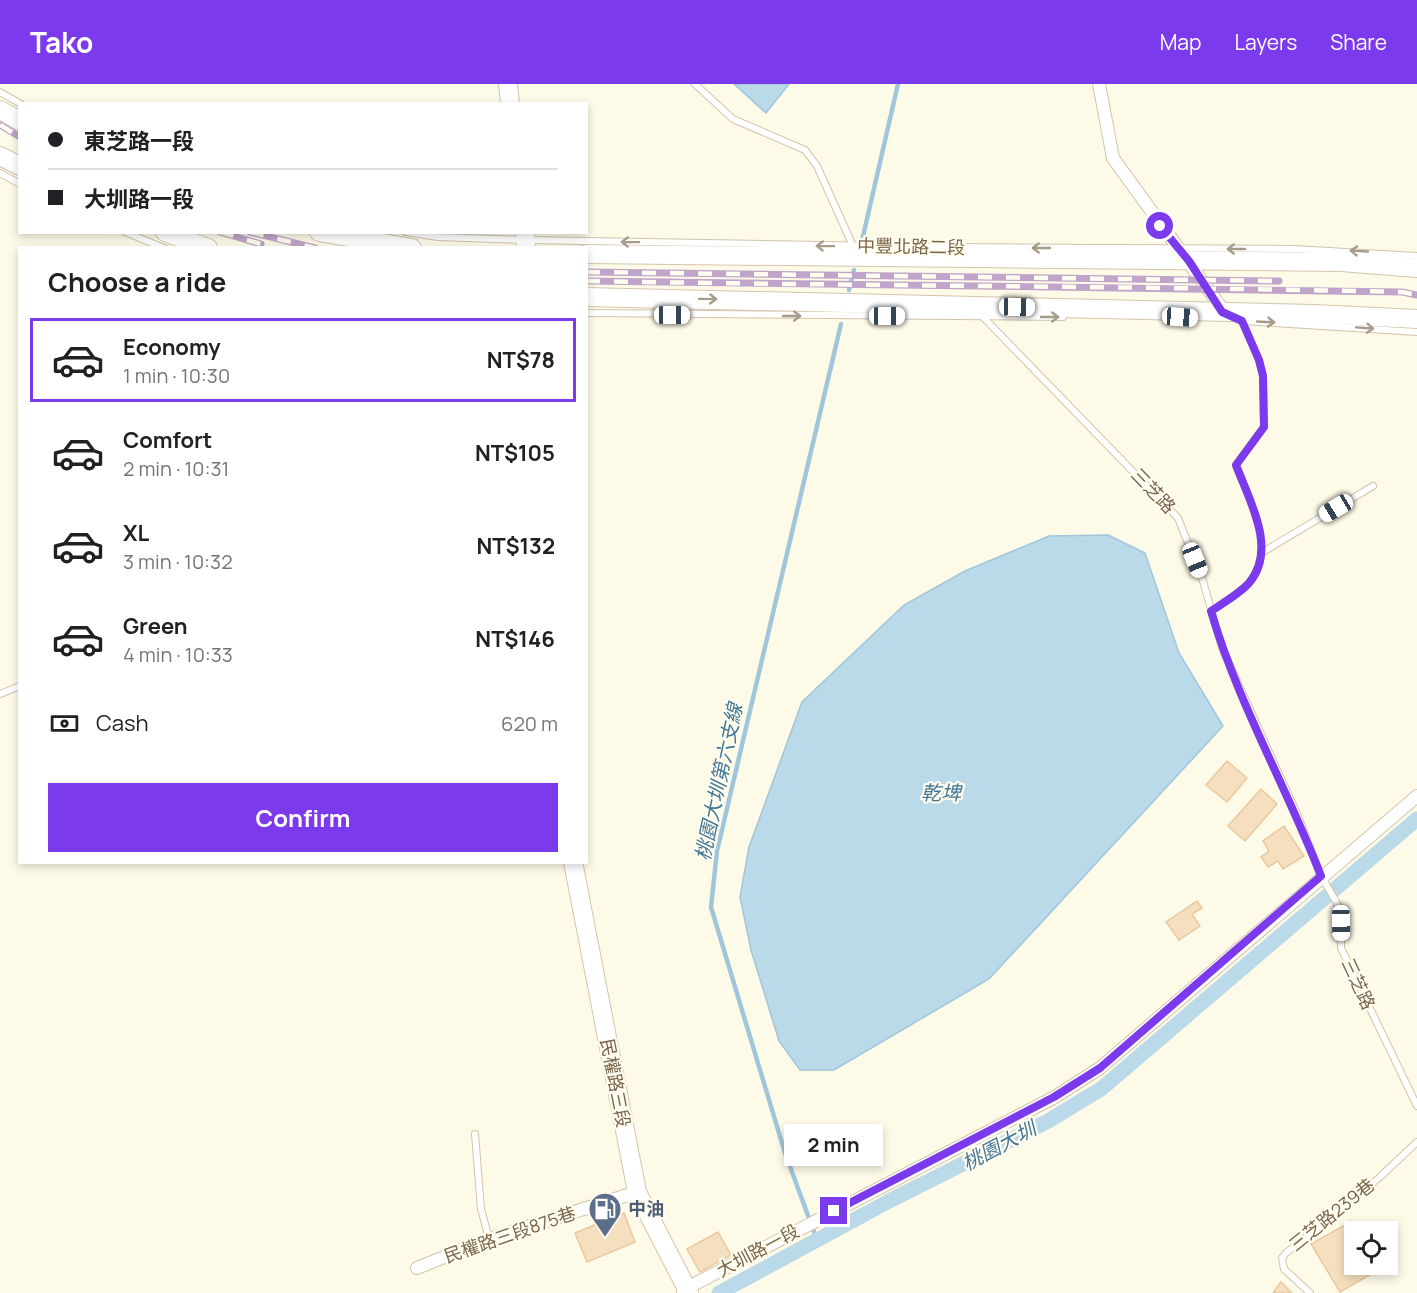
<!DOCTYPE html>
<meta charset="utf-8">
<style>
body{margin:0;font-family:Manrope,"Noto Sans TC",sans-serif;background:#f2f2f2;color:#202124;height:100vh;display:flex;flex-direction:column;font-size:22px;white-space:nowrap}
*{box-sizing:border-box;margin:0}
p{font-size:20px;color:#757577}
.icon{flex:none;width:33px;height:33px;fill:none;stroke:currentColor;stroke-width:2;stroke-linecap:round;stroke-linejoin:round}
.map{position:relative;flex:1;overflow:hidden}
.details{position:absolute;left:18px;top:162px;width:570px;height:618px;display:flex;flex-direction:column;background:#fff;border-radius:0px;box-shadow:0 3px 9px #0003}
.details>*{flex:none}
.banner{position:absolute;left:18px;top:18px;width:570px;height:132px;border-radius:0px;box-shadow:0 3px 9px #0003;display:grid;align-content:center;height:132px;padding:0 30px;background:#fff}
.controls{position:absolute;left:1344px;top:1137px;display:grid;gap:12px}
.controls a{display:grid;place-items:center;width:54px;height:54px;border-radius:0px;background:#fff;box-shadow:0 3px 9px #0003;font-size:30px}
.end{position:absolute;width:27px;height:27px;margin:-14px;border:8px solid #7c3aed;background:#fff;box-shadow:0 0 0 3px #fff}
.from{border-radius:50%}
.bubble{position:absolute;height:42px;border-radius:0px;background:#fff;box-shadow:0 3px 9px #0003;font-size:20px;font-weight:700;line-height:42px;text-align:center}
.car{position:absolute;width:18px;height:36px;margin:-18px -9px;border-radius:8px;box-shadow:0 0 4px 2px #0007;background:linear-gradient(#fff 24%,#345 0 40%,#fff 0 76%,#345 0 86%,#fff 0)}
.banner b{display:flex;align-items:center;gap:21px;height:57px;font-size:22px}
.banner b+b{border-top:2px solid #e0e0e0}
.banner i{width:15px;height:15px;background:#202124}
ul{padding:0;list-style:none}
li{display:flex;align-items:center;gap:18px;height:84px;margin:0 12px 9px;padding:0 18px;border:3px solid transparent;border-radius:0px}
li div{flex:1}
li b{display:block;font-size:22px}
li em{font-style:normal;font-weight:700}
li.active{border-color:#7c3aed}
li>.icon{width:54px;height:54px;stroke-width:1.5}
h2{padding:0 30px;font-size:27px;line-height:72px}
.pay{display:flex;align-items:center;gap:15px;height:66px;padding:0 30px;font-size:22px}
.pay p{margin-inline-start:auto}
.button{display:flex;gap:12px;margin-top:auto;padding:12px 30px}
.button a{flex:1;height:69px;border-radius:0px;background:#7c3aed;color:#fff;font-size:24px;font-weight:700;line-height:69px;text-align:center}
header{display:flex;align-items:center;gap:36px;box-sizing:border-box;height:84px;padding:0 30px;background:#7c3aed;color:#fff}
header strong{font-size:28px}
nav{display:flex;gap:33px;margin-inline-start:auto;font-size:21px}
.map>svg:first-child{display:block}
</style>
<header>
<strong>Tako</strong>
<nav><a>Map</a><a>Layers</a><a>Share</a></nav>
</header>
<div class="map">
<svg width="1417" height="1209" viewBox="0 0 1417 1209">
<rect width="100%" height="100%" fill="#fefae8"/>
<g fill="#bad9e9" stroke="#a0c6dc" stroke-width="1.5">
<path d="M734,0h55l-23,29z"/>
<path d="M1108,451l37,18 34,100 44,73 -234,253 -155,91h-34l-21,-29 -28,-91 -11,-53 9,-50 53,-145 102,-97 61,-34 84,-35z"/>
</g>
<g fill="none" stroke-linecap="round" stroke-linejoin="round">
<g stroke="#a0c6dc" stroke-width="4.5">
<path d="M861,161l37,-161"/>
<path d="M849,206l5,-20"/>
<path d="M817,1156l-32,-87 -74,-246 6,-56 124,-527"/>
</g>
<path stroke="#bad9e9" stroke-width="15" d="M719,1209l172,-93 157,-79 53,-32 316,-270"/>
</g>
<g fill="#f5dfbe" stroke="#e9c99d" stroke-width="1.5">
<path d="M1227,677l20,17 -20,24 -21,-17z"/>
<path d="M1261,705l16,15 -32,37 -17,-15z"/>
<path d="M1284,742l20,30 -21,13 -5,-8 -10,6 -7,-10 8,-6 -6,-10z"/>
<path d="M1197,817l5,7 -10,6 8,12 -21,14 -13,-18z"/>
<path d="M624,1129l11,29 -48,20 -12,-29z"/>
<path d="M1352,1137l7,11h-5v32h24l2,5 -40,23 -29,-48z"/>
<path d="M718,1148l13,23 -31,17 -13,-23z"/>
<path d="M1281,1198l11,11h-19z"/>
</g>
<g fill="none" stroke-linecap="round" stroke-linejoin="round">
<g stroke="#d1c4ac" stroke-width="8">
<g id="lane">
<path d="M695,0l38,35 72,31 12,16 36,80"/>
<path d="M0,8l21,12"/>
<path d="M0,89l20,11"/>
<path d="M125,148l39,16"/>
<path d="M406,148l32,5 88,3 417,7 351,2 123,7"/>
<path d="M586,229l477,4"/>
<path d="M983,233l195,201 25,63 19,67 76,168 23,60 16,27 4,20v25l76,158"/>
<path d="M1244,237l173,11"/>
<path d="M1263,468l110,-66"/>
<path d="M1211,527c12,-8 28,-17 38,-28 29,-34 0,-83 -13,-118l28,-38 -1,-51 -4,-16 -17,-39"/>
<path d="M0,610l20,-8"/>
<path d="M475,1050l6,75 8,30"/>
<path d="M1310,1209l-26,-24 -2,-11 4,-5 94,-76 37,-35"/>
</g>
</g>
<g stroke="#d1c4ac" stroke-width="14">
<g id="street">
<path d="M1099,0l14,74 113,156"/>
<path d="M417,1184l72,-29 148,-47"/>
<path d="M683,1209l4,-5 368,-191 45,-29 317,-272"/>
</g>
</g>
<g stroke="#d4c5aa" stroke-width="20">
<g id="secondary">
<path d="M508,0l2,20"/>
<path d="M0,26l20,11"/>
<path d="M0,72l20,10"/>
<path d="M165,148l43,16"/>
<path d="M319,148l93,16"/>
<path d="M525,148l1,16"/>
<path d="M586,170l755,8 76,6"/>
<path d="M586,213l728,17 103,5"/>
<path d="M573,778l64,330 52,101"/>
</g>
</g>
<use href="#lane" stroke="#fff" stroke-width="6"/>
<use href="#street" stroke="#fff" stroke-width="12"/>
<use href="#secondary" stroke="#fff" stroke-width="18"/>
<g stroke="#c0a4c9" stroke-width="7">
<g id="rail">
<path d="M0,41l20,12"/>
<path d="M220,148l41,12"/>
<path d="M250,148l65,16"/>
<path d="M586,188l693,9"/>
<path d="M586,197c272,5 544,5 816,11l15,3"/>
</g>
</g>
<use href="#rail" stroke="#fffcf0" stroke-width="4.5" stroke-dasharray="14" stroke-linecap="butt"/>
</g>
<defs><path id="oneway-shaft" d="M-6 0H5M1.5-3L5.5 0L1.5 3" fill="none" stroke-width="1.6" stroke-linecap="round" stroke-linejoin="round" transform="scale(1.5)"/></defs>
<g stroke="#a99b89">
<use href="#oneway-shaft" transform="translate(630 158) rotate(-179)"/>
<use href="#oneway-shaft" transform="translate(825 162) rotate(-179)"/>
<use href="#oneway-shaft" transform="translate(1041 164) rotate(-180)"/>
<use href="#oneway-shaft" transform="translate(1236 165) rotate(180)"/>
<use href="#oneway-shaft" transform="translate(1359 167) rotate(-177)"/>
<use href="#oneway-shaft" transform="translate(708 215) rotate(1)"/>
<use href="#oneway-shaft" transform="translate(792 232)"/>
<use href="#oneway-shaft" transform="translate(1050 233)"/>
<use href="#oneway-shaft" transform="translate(1266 238) rotate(3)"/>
<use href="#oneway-shaft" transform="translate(1365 244) rotate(4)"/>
</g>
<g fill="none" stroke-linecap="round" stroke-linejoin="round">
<path stroke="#7c3aed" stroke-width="8" d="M834,1127l220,-114 46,-29 221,-192c-34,-88 -84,-175 -110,-265 12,-8 28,-17 38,-28 29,-34 0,-83 -13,-118l28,-38 -1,-51 -4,-16 -17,-39 -20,-9 -33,-51 -29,-35"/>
</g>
<defs>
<g id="fuel-pin" transform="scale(1.725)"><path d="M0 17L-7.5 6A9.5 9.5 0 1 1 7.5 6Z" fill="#5c6f8a" stroke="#fffcf0"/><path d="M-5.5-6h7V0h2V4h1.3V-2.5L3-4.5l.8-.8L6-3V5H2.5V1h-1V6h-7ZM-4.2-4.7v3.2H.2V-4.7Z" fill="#fff"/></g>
</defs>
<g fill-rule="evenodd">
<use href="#fuel-pin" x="605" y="1125"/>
</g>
<g text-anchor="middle" stroke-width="4.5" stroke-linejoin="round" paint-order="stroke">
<g font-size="18" fill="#7a654a" stroke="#fffcf0">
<text transform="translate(911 163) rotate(1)" y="6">中豐北路二段</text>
<text transform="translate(1153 407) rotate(46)" y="6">三芝路</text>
<text transform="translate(1358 900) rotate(65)" y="6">三芝路</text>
<text transform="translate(615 999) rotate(79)" y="6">民權路三段</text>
<text transform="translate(1332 1131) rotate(-39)" y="6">三芝路239巷</text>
<text transform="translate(510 1151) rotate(-19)" y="6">民權路三段875巷</text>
<text transform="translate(758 1167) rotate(-28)" y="6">大圳路一段</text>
</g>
<g font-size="18" font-weight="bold" fill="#4e5e75" stroke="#fffcf0" text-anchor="start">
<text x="628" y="1131">中油</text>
</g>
<g font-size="20" font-style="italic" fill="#447896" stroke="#fffcf0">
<text transform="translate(719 698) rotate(-78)" y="7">桃園大圳第六支線</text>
<text x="941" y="716">乾埤</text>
<text transform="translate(999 1062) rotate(-28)" y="7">桃園大圳</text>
</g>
</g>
</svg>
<div class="controls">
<a><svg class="icon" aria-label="locate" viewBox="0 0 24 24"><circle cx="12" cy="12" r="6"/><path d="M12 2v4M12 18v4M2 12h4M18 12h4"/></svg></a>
</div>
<i class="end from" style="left:1160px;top:142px"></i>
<i class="end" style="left:834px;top:1127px"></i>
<div class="bubble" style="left:784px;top:1040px;width:99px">2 min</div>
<i class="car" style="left:1017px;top:223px;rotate:91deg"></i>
<i class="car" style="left:672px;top:231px;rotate:90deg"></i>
<i class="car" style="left:887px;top:232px;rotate:90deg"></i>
<i class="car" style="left:1180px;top:233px;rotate:94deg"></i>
<i class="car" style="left:1336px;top:424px;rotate:239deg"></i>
<i class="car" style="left:1195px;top:476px;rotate:158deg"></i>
<i class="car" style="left:1341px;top:839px;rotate:179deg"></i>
<div class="banner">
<b><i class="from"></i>東芝路一段</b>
<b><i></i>大圳路一段</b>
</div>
<section class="details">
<h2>Choose a ride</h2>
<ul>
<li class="active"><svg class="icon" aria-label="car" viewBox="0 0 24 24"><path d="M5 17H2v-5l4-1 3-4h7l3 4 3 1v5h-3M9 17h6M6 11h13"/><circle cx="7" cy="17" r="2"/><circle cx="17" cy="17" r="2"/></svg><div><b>Economy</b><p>1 min · 10:30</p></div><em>NT$78</em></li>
<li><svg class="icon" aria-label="car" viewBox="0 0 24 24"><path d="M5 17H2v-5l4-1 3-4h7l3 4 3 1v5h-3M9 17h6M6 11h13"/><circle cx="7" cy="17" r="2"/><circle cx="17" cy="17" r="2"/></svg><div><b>Comfort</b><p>2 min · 10:31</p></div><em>NT$105</em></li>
<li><svg class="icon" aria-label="car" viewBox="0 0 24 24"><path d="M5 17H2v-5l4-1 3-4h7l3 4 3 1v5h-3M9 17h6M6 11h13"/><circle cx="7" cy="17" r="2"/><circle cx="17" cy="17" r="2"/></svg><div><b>XL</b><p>3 min · 10:32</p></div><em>NT$132</em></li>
<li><svg class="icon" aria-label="car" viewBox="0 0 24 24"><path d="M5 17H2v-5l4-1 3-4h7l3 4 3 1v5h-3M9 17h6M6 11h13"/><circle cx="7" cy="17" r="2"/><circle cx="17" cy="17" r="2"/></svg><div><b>Green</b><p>4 min · 10:33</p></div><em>NT$146</em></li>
</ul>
<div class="pay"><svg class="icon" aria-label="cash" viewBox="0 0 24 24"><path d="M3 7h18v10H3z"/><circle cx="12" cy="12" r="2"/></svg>Cash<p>620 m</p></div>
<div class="button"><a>Confirm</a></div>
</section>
</div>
